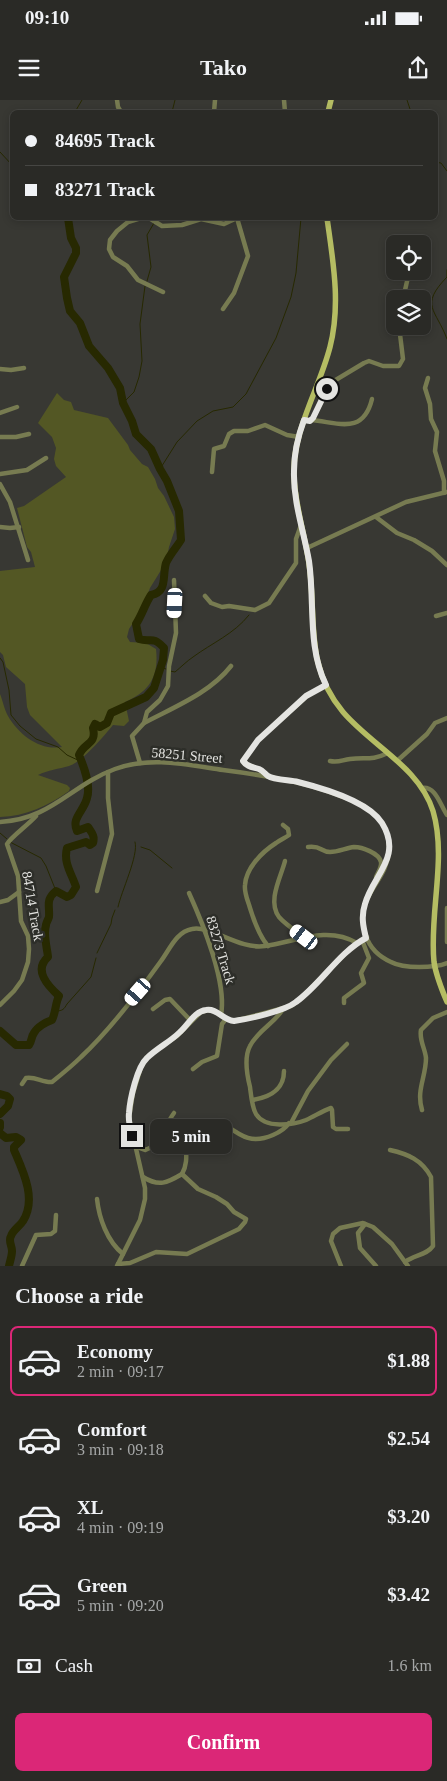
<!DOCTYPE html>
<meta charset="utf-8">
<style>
body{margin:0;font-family:Georgia,serif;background:#32322e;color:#f1f3f6;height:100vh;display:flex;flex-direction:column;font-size:19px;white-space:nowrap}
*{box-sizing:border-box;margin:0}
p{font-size:16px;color:#a5a7a7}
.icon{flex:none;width:28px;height:28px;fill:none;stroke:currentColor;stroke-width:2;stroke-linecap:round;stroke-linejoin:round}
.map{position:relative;height:1166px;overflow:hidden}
.details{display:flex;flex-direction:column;background:#2a2a26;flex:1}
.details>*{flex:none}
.top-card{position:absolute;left:10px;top:10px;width:428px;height:110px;border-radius:8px;box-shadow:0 2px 8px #0003,0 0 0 1px #464643;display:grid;align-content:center;height:110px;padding:0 15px;background:#2a2a26}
.controls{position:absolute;left:386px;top:135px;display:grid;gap:10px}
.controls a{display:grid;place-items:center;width:45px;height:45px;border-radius:8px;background:#2a2a26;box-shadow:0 2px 8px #0003,0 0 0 1px #464643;font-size:25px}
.end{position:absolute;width:22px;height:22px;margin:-11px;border:6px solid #e4e4e1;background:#111;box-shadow:0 0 0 2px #111}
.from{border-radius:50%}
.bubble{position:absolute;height:35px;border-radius:8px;background:#2a2a26;box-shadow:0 2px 8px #0003,0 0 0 1px #464643;font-size:16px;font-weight:800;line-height:35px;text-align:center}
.car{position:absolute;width:15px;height:30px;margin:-15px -8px;border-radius:6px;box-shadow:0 0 4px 1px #0007;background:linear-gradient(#fff 24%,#345 0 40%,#fff 0 76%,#345 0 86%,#fff 0)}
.top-card b{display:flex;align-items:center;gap:18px;height:48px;font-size:19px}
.top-card b+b{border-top:1px solid #464643}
.top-card i{width:12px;height:12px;background:#f1f3f6}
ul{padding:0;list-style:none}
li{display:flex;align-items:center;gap:15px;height:70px;margin:0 10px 8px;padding:0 5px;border:2px solid transparent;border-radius:8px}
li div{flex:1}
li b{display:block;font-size:19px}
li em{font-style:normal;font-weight:800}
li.on{border-color:#db2777}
li>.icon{width:45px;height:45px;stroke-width:1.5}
h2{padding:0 15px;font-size:22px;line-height:60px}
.pay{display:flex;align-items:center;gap:12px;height:55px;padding:0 15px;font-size:19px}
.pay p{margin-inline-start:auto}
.action{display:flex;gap:10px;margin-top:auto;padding:10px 15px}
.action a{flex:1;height:58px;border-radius:8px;background:#db2777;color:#fff;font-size:20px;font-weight:800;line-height:58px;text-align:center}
.status{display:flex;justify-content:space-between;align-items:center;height:35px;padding:0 25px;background:#2a2a26;direction:ltr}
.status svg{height:14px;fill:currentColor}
header{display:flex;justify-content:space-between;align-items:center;height:65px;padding:0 15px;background:#2a2a26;font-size:22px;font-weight:800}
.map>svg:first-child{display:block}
</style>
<div class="status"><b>09:10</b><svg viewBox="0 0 49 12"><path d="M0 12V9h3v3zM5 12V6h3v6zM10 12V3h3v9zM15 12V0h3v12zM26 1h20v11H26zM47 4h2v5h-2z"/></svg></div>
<header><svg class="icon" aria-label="menu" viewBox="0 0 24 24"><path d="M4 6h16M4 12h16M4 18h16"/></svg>Tako<svg class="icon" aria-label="share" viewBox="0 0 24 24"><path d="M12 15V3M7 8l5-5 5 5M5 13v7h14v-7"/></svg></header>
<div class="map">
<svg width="447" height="1166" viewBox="0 0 447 1166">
<rect width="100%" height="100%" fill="#383833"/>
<path fill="#535724" d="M57,293l7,7 7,2 3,8 34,8 20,27 2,5 12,14 6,3 7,12 3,9 6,8 10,21 1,12 -6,18 -3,15 -16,26 -8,21 -13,20 -2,8 3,5 16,1 10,6c3,27 -6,42 -31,53l4,19 -5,5 -11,-1c-9,11 -31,37 -44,41 -10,3 -21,4 -31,9l29,10 3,3 -1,3c-21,15 -43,25 -69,26v-123c3,7 4,15 8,22 11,19 32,35 54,31l-32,-32 -3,-8 -2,-23 -19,-17 -3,-12 -3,-3v-81l35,-4 -4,-15 -4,-5 -10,-39 7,-2 42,-29 -10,-11 -2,-7 2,-11 -4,-11 -14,-14z"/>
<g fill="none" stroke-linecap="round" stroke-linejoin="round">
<g stroke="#272901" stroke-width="1">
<path d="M407,0l4,12"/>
<path d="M75,12l7,-12"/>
<path d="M172,12l3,-12"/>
<path d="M0,52l12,13"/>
<path d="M435,62l6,1 6,8"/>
<path d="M447,170v7c-28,29 -11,32 0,62"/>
<path d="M147,181l4,-14 -4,-32 7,-12"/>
<path d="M123,303l11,-11 5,-15 3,-16 -2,-37 5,-38"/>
<path d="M160,369l17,-27 20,-21 16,-10 20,-4 13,-13 30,-56 15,-41 5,-24 5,-55"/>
<path d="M0,558l3,4 6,28 2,25 9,11 16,13 22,8 9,8 15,7"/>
<path d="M160,567l6,2"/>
<path d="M170,571l5,1c6,-5 12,-11 18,-15 19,-14 41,-23 56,-42"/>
<path d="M0,733l7,6"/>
<path d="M10,742l31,16 5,8 10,25"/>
<path d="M141,747l9,3 22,18"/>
<path d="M118,807c3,-15 21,-52 17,-65"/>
<path d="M97,853l14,-29 1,-6 3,-8"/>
<path d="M56,911c7,0 8,-2 11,-7l24,-27 5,-19"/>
</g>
<g stroke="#272901" stroke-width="8">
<path d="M0,931l16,14h13c3,-4 2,-8 5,-12 3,-6 12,-11 18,-13 4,-8 3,-16 7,-24 -11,-10 -26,-26 -11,-39 -1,-10 -5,-22 -2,-32 0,-2 3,-7 3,-8 1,-11 -4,-17 7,-26l11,6 4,-2 5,-8c-4,-13 -13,-24 -9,-39l19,-6 4,3 3,-2c2,-7 -1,-10 -5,-16l-11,4c-6,-13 7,-20 10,-33 4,-13 -3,-31 -8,-43 5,-13 18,-10 14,-27l2,-4 5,3 7,-4 4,-10 35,-16 8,-9 9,-28 1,-12c-12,-13 -13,-5 -25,-9l-3,-15c6,-9 9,-20 15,-29 17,-3 11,-19 15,-32 4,-9 10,-15 15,-23l-2,-29 -12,-30 -7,-12 -9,-20 -15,-15 -4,-13 -9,-18 -3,-15 -12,-20 -19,-22 -9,-23 -10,-12 -3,-13 -3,-21 12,-24v-5l-5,-10 -3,-20"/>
<path d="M0,994l7,2 3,3 -2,7 -8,8"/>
<path d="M0,1023v4"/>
<path d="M0,1033l6,5 10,-1 5,3 -7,7v3c9,21 23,49 9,71 -3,5 -10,9 -12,15 -3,5 1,9 1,15 0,5 -2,10 -3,15"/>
</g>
<g stroke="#777b51" stroke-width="4.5">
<path d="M117,0l1,7 3,5"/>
<path d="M284,0l1,12"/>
<path d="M214,12l1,-12"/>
<path d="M141,118l-13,4 -11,9 -7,9 -1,9 4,8 14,9 11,14 25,12"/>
<path d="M149,118l13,8 20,-1 19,-6 23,5 13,-6"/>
<path d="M403,199l5,-22"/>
<path d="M223,209l11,-16 14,-37 -11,-38"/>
<path d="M0,269l11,1 13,-2"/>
<path d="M428,278l-3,10 5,16 1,15 6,13 -2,19 9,30v12"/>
<path d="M0,313l17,-6"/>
<path d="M304,320l6,1 3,-3 17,-33 4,-4 30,-18 5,-2 14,5h16l4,-7 -4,-33"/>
<path d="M311,320c26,2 52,16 61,-21"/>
<path d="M0,337h16l13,-3"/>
<path d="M212,372l2,-23 10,-3 5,-12 5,-3h14l17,-6 22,10 12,2"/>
<path d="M0,374l27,-4 19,-12"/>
<path d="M0,384l10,18 18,58"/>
<path d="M376,417l21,16 17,7 18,11 15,14"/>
<path d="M0,427l10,1 9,-1"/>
<path d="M307,448l99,-46 41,-10"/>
<path d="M205,496l6,7 11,4 7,-1 26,4 14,-7 27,-40v-24l5,-14"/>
<path d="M436,516l11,-3"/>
<path d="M144,623l3,-11 13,-12 8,-14 1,-20 7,-33 -2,-53"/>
<path d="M330,661c8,2 12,-1 20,-2 16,-2 21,2 38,-6"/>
<path d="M397,661l30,-27 8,-11 12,-5"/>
<path d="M140,663l-8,-27 12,-13c30,-16 66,-30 87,-57"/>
<path d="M267,676l-5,-5 -18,-8 -1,-2 15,-21 50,-45 18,-10"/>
<path d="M422,688c14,-2 18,17 25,27"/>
<path d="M0,722c52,-3 71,-37 115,-53 35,-13 73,-4 108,1 39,5 78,11 115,25 9,3 19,7 27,12 16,9 25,26 24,44 -2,33 -37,45 -23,85 4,12 14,21 25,26 13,7 44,6 56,1"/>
<path d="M308,747c13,-2 13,5 22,5 8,0 16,-4 24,-5 8,0 25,6 27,15 1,5 -3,10 -5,15"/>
<path d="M285,761c-4,16 -18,40 -6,56 7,8 17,14 25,20"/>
<path d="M97,791l15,-57 -4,-36v-26"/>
<path d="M189,793c14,31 38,90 32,122"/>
<path d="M0,802l8,-2 11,-8"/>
<path d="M447,808v34"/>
<path d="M268,846c-9,-10 -14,-25 -18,-38 -2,-7 -6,-15 -5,-23 1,-17 17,-33 31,-42 4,-3 9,-5 13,-8l-1,-6 -5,-4"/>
<path d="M344,903v-5l20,-15 -3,-10 8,-15 -7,-18"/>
<path d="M0,905l14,-14 8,-11 6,-18 1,-13 -1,-13 -7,-15 -3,-45 -11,-32c4,-7 21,-19 29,-28"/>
<path d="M153,909l12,-9 5,-1 21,22"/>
<path d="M283,909c-8,14 -25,21 -33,37 -6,11 -3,29 0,41 1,8 2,20 6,27 9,15 37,11 50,6 9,-4 16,-9 25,-12l1,2 1,17 3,2h12"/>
<path d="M193,969l9,-7 15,-6 5,-32 4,-5"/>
<path d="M22,984l4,-6c9,-2 17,5 26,4 10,-8 20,-16 29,-25 29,-27 57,-64 80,-96 9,-12 15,-29 31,-32 19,-4 47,21 73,17 30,-4 62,-21 92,-3"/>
<path d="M253,1000c17,-3 31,-10 31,-29"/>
<path d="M422,1010c-6,-20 4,-33 4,-52 -1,-10 -7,-18 -5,-28l12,-12 14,-6"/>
<path d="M221,1022c19,13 29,23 52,13 7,-3 12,-6 16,-12"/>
<path d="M291,1023l17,-32 23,-31 16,-16"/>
<path d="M134,1046l11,4c18,-6 19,-24 29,-37"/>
<path d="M390,1050c18,4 32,10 41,27l2,69c-6,9 -19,9 -28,16"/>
<path d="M182,1074c9,-15 0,-32 6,-48"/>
<path d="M143,1077c16,10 24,6 39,-3"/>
<path d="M97,1099c2,19 10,42 26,55"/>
<path d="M365,1124l-7,9 2,15 16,18"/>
<path d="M118,1164l12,-1 26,-11 31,2 52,-25 6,-7 1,-3 -12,-7 -7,-8 -11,-7 -18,-8 -16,-15"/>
<path d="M22,1166l14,-31 15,-1 4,-3 1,-16"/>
<path d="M117,1166l23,-46 5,-21v-11l-16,-70 4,-25 8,-26 6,-10 30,-21 24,-24 7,-2 6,1 12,8 8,2 57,-15 7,-5 53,-53 16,-11"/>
<path d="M341,1166l-10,-25 2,-7 7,-6 23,-5 10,4 19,17 16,22"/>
</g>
<g stroke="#b5bd63" stroke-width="5.5">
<path d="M328,12l3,-12"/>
<path d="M327,118c6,43 14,86 3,129 -11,43 -38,84 -36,129 1,30 11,58 15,88 8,54 -5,102 34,148 29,34 76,55 90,99 14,47 -4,102 1,151 2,14 8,28 13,40"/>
</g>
</g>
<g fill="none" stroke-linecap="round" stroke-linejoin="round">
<path stroke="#e4e4e1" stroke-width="6" d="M132,1036c-2,-8 -4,-15 -3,-23 1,-14 8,-46 18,-55 10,-10 23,-16 33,-26 8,-7 15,-21 26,-22 11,-2 17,10 28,11 14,-2 51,-10 62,-19 26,-19 42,-49 70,-64 -3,-12 -5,-22 -1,-34 8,-29 38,-47 17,-81 -14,-22 -60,-35 -84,-41 -8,-2 -24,-2 -30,-6 -3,-2 -4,-5 -9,-7 -6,-2 -12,-2 -16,-8l15,-21 48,-44 20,-11c-19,-39 -11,-82 -17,-124 -5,-29 -16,-59 -15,-90 0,-18 4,-35 10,-51l6,1 3,-3 14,-29"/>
</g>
<g text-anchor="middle" stroke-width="5" stroke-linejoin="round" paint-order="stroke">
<g font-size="14" fill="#e4e4e1" stroke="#2d2e29">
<text transform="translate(187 655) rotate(5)" y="5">58251 Street</text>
<text transform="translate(33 806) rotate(80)" y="5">84714 Track</text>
<text transform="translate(221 850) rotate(73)" y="5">83273 Track</text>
</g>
</g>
</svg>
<div class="controls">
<a><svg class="icon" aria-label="locate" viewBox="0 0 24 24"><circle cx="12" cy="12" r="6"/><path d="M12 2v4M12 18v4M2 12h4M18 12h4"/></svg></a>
<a><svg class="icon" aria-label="layers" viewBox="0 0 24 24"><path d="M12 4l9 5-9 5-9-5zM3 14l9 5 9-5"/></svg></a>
</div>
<i class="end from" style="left:327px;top:289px"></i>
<i class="end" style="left:132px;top:1036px"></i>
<div class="bubble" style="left:150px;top:1019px;width:82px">5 min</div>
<i class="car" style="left:175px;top:503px;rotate:183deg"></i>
<i class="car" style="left:304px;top:837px;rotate:307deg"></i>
<i class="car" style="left:138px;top:892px;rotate:221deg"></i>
<div class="top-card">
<b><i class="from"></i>84695 Track</b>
<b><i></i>83271 Track</b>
</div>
</div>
<section class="details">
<h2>Choose a ride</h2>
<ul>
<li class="on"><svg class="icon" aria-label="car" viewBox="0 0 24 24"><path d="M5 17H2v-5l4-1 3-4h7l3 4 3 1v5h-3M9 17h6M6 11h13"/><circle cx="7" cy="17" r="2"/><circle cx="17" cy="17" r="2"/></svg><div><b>Economy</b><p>2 min · 09:17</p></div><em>$1.88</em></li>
<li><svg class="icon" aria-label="car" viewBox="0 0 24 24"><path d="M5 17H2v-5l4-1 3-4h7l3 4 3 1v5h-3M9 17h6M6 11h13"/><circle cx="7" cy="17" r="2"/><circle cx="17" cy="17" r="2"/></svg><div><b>Comfort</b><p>3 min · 09:18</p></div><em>$2.54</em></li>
<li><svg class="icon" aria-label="car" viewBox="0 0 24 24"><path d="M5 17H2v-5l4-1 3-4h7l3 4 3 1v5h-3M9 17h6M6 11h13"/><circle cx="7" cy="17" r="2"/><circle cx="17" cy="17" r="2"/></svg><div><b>XL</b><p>4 min · 09:19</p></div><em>$3.20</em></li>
<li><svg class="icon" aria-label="car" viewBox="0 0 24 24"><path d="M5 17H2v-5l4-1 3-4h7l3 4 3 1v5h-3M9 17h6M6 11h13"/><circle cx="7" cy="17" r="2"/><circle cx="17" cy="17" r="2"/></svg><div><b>Green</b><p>5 min · 09:20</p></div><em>$3.42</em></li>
</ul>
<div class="pay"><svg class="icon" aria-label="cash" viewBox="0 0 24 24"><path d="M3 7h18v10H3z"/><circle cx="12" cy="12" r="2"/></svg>Cash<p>1.6 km</p></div>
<div class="action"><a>Confirm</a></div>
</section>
